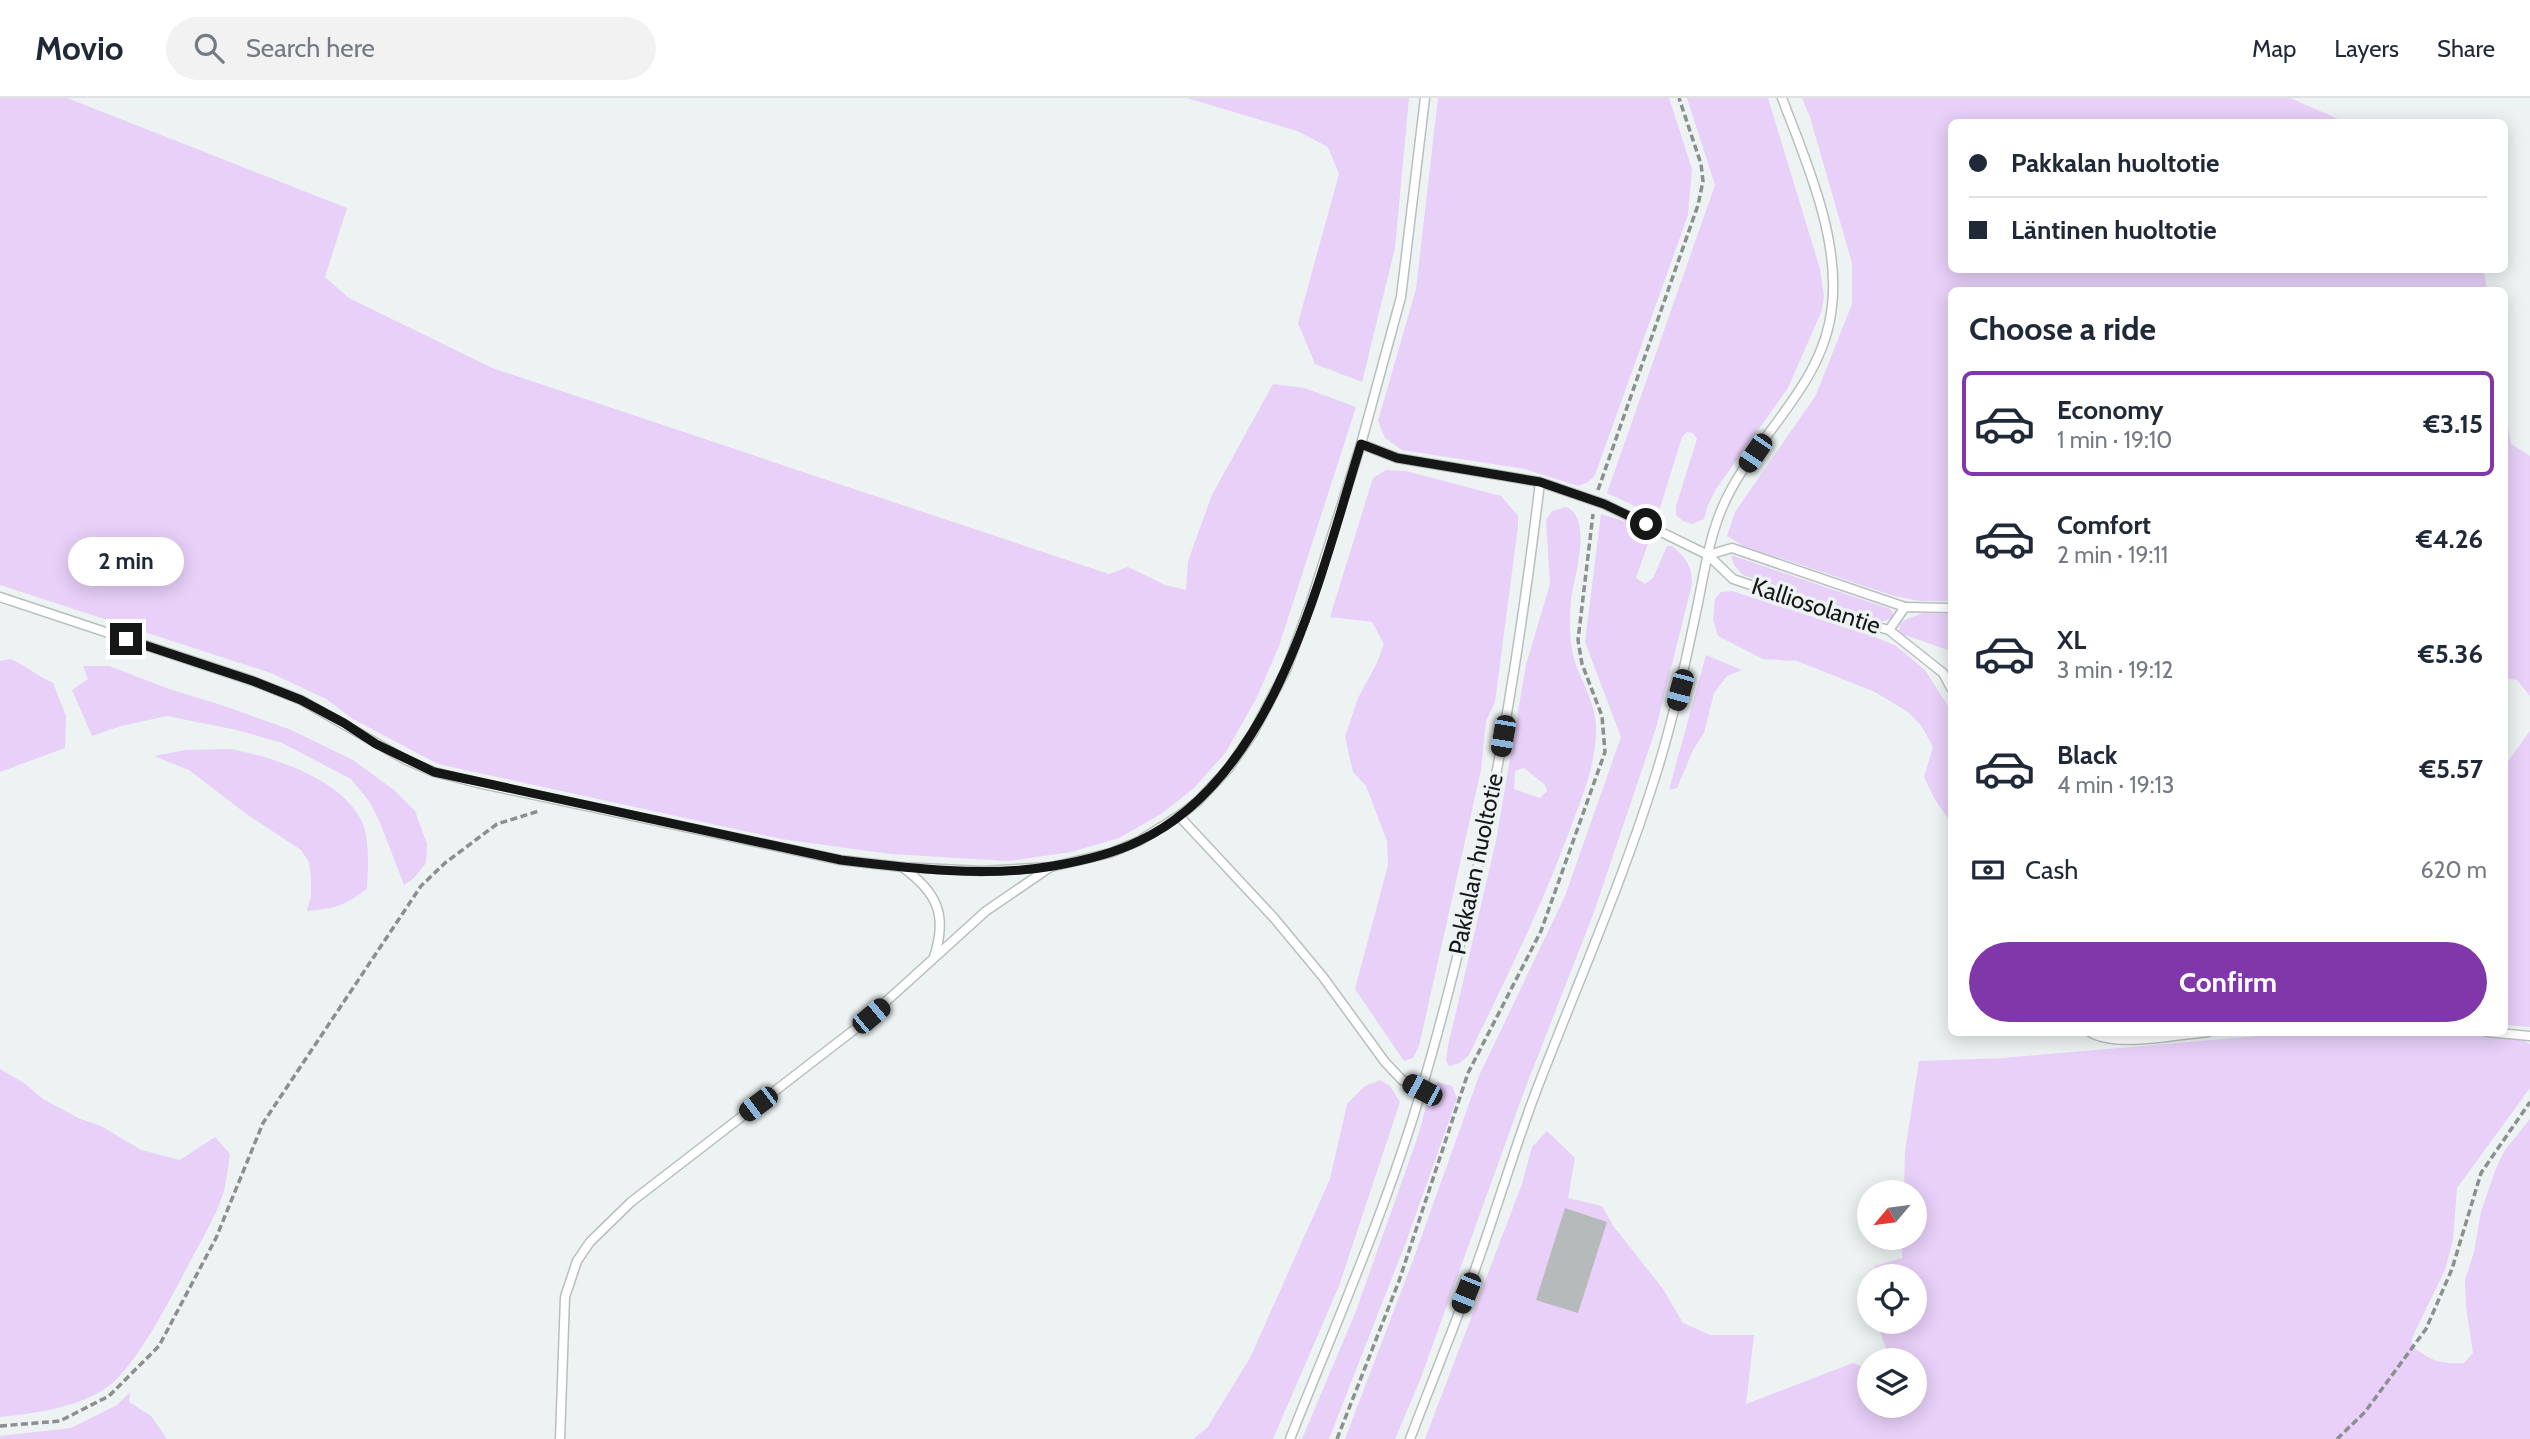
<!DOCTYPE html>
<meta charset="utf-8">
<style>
body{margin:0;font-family:Cabin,sans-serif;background:#f2f2f3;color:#1f2937;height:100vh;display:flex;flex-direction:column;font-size:26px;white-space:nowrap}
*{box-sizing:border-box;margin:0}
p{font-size:23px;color:#747a83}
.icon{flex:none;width:38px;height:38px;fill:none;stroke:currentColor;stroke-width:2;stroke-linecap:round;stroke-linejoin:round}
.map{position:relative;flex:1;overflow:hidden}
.panel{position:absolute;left:1948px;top:189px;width:560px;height:749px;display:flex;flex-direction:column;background:#fff;border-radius:10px;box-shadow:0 4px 18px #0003}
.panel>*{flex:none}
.guide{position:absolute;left:1948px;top:21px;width:560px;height:154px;border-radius:10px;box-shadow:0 4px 18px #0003;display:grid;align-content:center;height:154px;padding:0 21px;background:#fff}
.needle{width:46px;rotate:241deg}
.controls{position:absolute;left:1857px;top:1082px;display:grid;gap:14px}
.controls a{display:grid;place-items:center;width:70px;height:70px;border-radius:50%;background:#fff;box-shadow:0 4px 18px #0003;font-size:35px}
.end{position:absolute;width:32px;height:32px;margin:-16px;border:9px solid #151717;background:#fff;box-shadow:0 0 0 4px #fff}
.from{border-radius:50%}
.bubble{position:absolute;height:49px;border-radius:24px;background:#fff;box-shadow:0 4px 18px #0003;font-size:23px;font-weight:700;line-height:49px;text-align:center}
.car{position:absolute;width:21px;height:42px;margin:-21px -10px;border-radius:9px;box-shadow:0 0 5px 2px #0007;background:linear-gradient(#222 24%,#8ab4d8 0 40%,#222 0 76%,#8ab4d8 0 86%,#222 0)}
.guide b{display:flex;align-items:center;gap:24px;height:66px;font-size:26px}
.guide b+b{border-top:2px solid #e0e1e3}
.guide i{width:18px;height:18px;background:#1f2937}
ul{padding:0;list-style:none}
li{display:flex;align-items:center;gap:21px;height:105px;margin:0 14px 10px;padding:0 7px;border:4px solid transparent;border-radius:10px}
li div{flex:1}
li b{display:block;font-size:26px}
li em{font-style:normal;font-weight:700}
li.on{border-color:#8037a9}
li>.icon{width:63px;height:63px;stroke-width:1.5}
h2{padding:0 21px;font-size:32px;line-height:84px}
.pay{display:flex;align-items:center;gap:18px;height:77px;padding:0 21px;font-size:26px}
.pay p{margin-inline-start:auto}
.button{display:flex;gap:14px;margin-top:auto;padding:14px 21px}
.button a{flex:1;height:80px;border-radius:42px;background:#8037a9;color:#fff;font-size:28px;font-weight:700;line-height:80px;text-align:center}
header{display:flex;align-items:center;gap:42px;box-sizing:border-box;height:98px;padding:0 35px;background:#fff;border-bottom:2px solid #e0e1e3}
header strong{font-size:33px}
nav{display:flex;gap:38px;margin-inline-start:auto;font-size:24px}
.search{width:490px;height:63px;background:#f2f2f3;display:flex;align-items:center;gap:18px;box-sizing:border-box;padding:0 24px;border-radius:38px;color:#747a83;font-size:26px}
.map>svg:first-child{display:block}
</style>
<header>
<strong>Movio</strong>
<div class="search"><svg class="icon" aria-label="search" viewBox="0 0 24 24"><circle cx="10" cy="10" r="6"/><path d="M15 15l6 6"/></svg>Search here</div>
<nav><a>Map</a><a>Layers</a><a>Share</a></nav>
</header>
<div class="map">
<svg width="2530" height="1341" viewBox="0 0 2530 1341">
<rect width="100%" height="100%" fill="#ecf3f2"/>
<g fill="#e8d0f9" fill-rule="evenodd">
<path d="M0,0h67l280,110 -22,69 24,21 143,70 617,206 19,-7 37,18 21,5 2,-29 24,-66 61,-111 31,4 52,19 -77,239 -22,51 -31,55 -33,37 -32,25 -42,24 -48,14 -62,9 -119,-7 -109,-15 -343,-75 -85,-45 -27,-20 -55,-26 -271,-88z"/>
<path d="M1187,0h222l-14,150 -33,134 -47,-18 -17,-41 41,-149 -11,-27 -31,-16z"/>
<path d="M1438,0h231l23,71 -4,46 -93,260 -7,7 -10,4 -53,-17 -123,-19 -17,-12 -7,-17 38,-132z"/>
<path d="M1687,0h81l52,171 4,27 -2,14 -34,78 -72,101 -8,16 -4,14 -12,5 -9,-3 -7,-6v-9l21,-67 -4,-6 -6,-1 -5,5 -23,74 -7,3 -45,-21 108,-308z"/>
<path d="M1802,0h488l55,24h-394v148h533l3,20h-536v311h-31l-26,-5 -150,-50 -17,-10 8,-24 81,-117 36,-91v-41l-42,-146z"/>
<path d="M2504,303l7,43 19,12v240l-13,-16 -13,-2z"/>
<path d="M1386,372l20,1 95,25 17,20v10l-23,176 -9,19 -5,49 -62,276 -6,12 -9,3 -49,-72 33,-124 -1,-24 -21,-55 -13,-14 -8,-35 13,-39 18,-33 8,-21 -12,-22 -42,-5 43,-139z"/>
<path d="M1566,409c28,11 7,72 5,94 -2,22 -2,48 7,69 7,17 17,36 18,55 1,38 -14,72 -27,107 -28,77 -65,150 -100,223l-9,8 -11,3 -3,-5 2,-15 48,-205 30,-176 24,-81 -4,-64 6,-9zM1524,670l21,17 2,6 -7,7 -26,-9 1,-18z"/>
<path d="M1601,416l40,12 10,9 -15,43 9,6 8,-6 14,-32h5c14,12 20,20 20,38l-36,144 -62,184 -69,177 -105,291 -25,59h-50l67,-176 67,-187 86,-180 56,-159 -36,-95z"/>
<path d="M1731,457l159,54 3,4 -1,5 -11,4 -138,-47 -9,-10z"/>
<path d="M1732,493l143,46 21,9 29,24 26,41v112l-17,-25 -10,-21 9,-30 -12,-22 -13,-13 -33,-20 -78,-31 -34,-2 -45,-23 -5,-17 2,-20 6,-7z"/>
<path d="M1923,515l28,1v37l-52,-18 1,-9 7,-5z"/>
<path d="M1706,557l36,15 -15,6 -13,17 -10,40 -11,17 -16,38 -8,2z"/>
<path d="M10,561c16,6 27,17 43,24l13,33 -1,32 -65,24v-111z"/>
<path d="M83,568h26l60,23 52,16 68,24 64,31 41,30 21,21 12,33 -1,19 -12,15 -10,7 -25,-65 -10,-19 -18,-22 -69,-36 -45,-13 -70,-14 -46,10 -29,10 -20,-46 16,-11z"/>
<path d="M2530,633v296l-26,-2v-258z"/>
<path d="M229,651c43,7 116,31 134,75 7,19 5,45 4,65 -22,16 -32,20 -60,22l4,-15v-18l-2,-16 -8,-12 -56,-37 -56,-43 -35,-14 32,-6z"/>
<path d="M2304,934l124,1 90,4 12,7v44l-73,100 -4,51 -8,31 -33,68v8c19,15 27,18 52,17l9,-10 -7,-46 -1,-27 9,-28 7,-40 15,-44 9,-18 25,-31v320h-1105l97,-255 10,-37 15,-16 28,27 -7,40 34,8 12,21 49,62 20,34 27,12h44l-8,69 107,-41 16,7v35h45v-45h-24l-14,-39h38v-45h-41l2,-10 27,-8 1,-21h11v-45h-10l1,-40 14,-91 83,-3z"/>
<path d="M0,971l24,14 19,16 35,19 23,8 40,24 39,10 35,-23 15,17c-2,12 -3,25 -6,37 -7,23 -21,46 -32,67 -19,35 -56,112 -89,132 -32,19 -68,23 -103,27z"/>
<path d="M1380,982l10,6 10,16 -61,184 -66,153h-80l14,-11 43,-70 80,-179 17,-75 18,-18z"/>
<path d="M1437,984l15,4 5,12 -51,144 -77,197h-27l54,-128 63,-178 12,-46z"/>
<path d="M130,1294l-1,10 22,14 16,23h-167v-3l71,-8 46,-23z"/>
</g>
<path fill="#b4bbba" d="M1565,1110l42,14 -29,91 -42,-13z"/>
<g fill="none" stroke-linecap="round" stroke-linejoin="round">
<g stroke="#b8bfbe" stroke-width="11">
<g id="service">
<path d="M1361,346l36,14 143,24 64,22 104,51 25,24 130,44 26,7 54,43 8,15"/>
<path d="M1708,457l24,-7 173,59"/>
<path d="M0,499l253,84 48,19 105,60 28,12 44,11 362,77 62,7 79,4 70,-4 59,-14 29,-12 40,-25 19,-15 30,-32 25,-36 33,-63 25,-68 50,-158 40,-147 24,-199"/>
<path d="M1889,532l16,-23 46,1"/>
<path d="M1179,718l95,102 49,59 62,85 17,18 20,10"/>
<path d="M902,769c35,25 46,48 32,90"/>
<path d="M2090,934c26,16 87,3 118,0"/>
<path d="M2487,934l43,4"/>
<path d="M560,1341l5,-142 12,-36 13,-19 41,-40 228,-176 127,-115 63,-43"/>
<path d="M1290,1341c46,-116 97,-231 132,-351 58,-197 94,-402 118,-606"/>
<path d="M1410,1341c22,-58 46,-116 67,-175 20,-56 37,-114 58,-170 41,-107 88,-213 122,-323 17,-55 29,-111 41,-168 6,-30 11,-62 22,-90 29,-74 104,-124 112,-207 8,-68 -26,-145 -50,-208"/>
</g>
</g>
<g stroke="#8b908f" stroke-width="3.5" stroke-dasharray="7 3.5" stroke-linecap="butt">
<path d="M1598,392l100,-285 5,-24 -2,-17 -22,-66"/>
<path d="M0,1328l60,-5 49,-25 50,-50 57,-108 47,-115 158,-237 24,-23 52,-39 42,-13"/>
<path d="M1337,1341l62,-158 69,-208 73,-142 64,-179 -3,-36 -20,-52 -4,-24 15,-126"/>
<path d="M2337,1341l28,-27 61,-83 26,-60 29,-96 49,-71"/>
</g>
<use href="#service" stroke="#fff" stroke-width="8"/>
</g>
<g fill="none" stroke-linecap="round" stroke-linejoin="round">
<path stroke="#151717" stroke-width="9" d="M126,541l127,42 48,19 43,23 32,21 58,28 407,88c66,8 145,18 212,6 29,-5 60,-12 86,-25 137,-64 181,-265 222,-397l36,14 143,24 64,22 42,20"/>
</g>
<g text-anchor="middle" stroke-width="7" stroke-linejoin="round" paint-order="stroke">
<g font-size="24" fill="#151717" stroke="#ecf3f2">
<text transform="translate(1816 508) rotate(18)" y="8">Kalliosolantie</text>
<text transform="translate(1476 766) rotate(-78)" y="8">Pakkalan huoltotie</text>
</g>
</g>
</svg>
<div class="controls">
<a><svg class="needle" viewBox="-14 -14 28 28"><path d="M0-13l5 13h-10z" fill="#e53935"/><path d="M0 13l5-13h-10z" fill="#747a83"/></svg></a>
<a><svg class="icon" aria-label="locate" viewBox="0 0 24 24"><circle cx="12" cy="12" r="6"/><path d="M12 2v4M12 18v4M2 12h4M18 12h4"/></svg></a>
<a><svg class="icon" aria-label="layers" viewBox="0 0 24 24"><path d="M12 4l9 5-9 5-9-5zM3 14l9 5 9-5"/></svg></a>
</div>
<i class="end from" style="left:1646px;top:426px"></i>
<i class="end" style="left:126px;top:541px"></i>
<div class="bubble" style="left:68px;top:439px;width:116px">2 min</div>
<i class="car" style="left:1755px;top:355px;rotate:214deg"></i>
<i class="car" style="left:1680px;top:592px;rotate:195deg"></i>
<i class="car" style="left:1503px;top:638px;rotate:190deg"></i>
<i class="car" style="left:871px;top:918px;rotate:50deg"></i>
<i class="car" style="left:1422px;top:992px;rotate:298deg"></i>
<i class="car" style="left:758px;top:1006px;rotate:233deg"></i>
<i class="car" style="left:1466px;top:1195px;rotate:202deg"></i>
<div class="guide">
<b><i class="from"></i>Pakkalan huoltotie</b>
<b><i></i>Läntinen huoltotie</b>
</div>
<section class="panel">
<h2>Choose a ride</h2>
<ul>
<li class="on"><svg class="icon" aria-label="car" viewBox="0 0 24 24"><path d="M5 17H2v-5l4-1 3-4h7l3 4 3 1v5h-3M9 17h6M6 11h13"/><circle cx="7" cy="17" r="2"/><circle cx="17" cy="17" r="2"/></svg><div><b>Economy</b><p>1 min · 19:10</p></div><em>€3.15</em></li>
<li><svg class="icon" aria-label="car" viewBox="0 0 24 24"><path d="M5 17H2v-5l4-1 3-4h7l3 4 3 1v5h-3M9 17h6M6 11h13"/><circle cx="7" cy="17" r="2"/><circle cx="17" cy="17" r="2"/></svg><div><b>Comfort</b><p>2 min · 19:11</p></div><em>€4.26</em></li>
<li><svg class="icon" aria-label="car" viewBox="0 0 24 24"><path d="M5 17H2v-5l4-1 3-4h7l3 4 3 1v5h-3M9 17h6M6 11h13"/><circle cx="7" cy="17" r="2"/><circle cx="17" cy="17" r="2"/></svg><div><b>XL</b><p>3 min · 19:12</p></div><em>€5.36</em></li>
<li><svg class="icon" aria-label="car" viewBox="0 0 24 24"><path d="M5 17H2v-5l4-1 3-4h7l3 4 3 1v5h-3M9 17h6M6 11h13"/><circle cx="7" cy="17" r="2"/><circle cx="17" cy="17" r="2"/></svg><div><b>Black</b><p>4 min · 19:13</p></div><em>€5.57</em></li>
</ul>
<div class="pay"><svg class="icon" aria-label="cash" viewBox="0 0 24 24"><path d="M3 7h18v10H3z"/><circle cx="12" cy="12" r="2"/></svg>Cash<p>620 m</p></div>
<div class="button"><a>Confirm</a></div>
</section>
</div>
